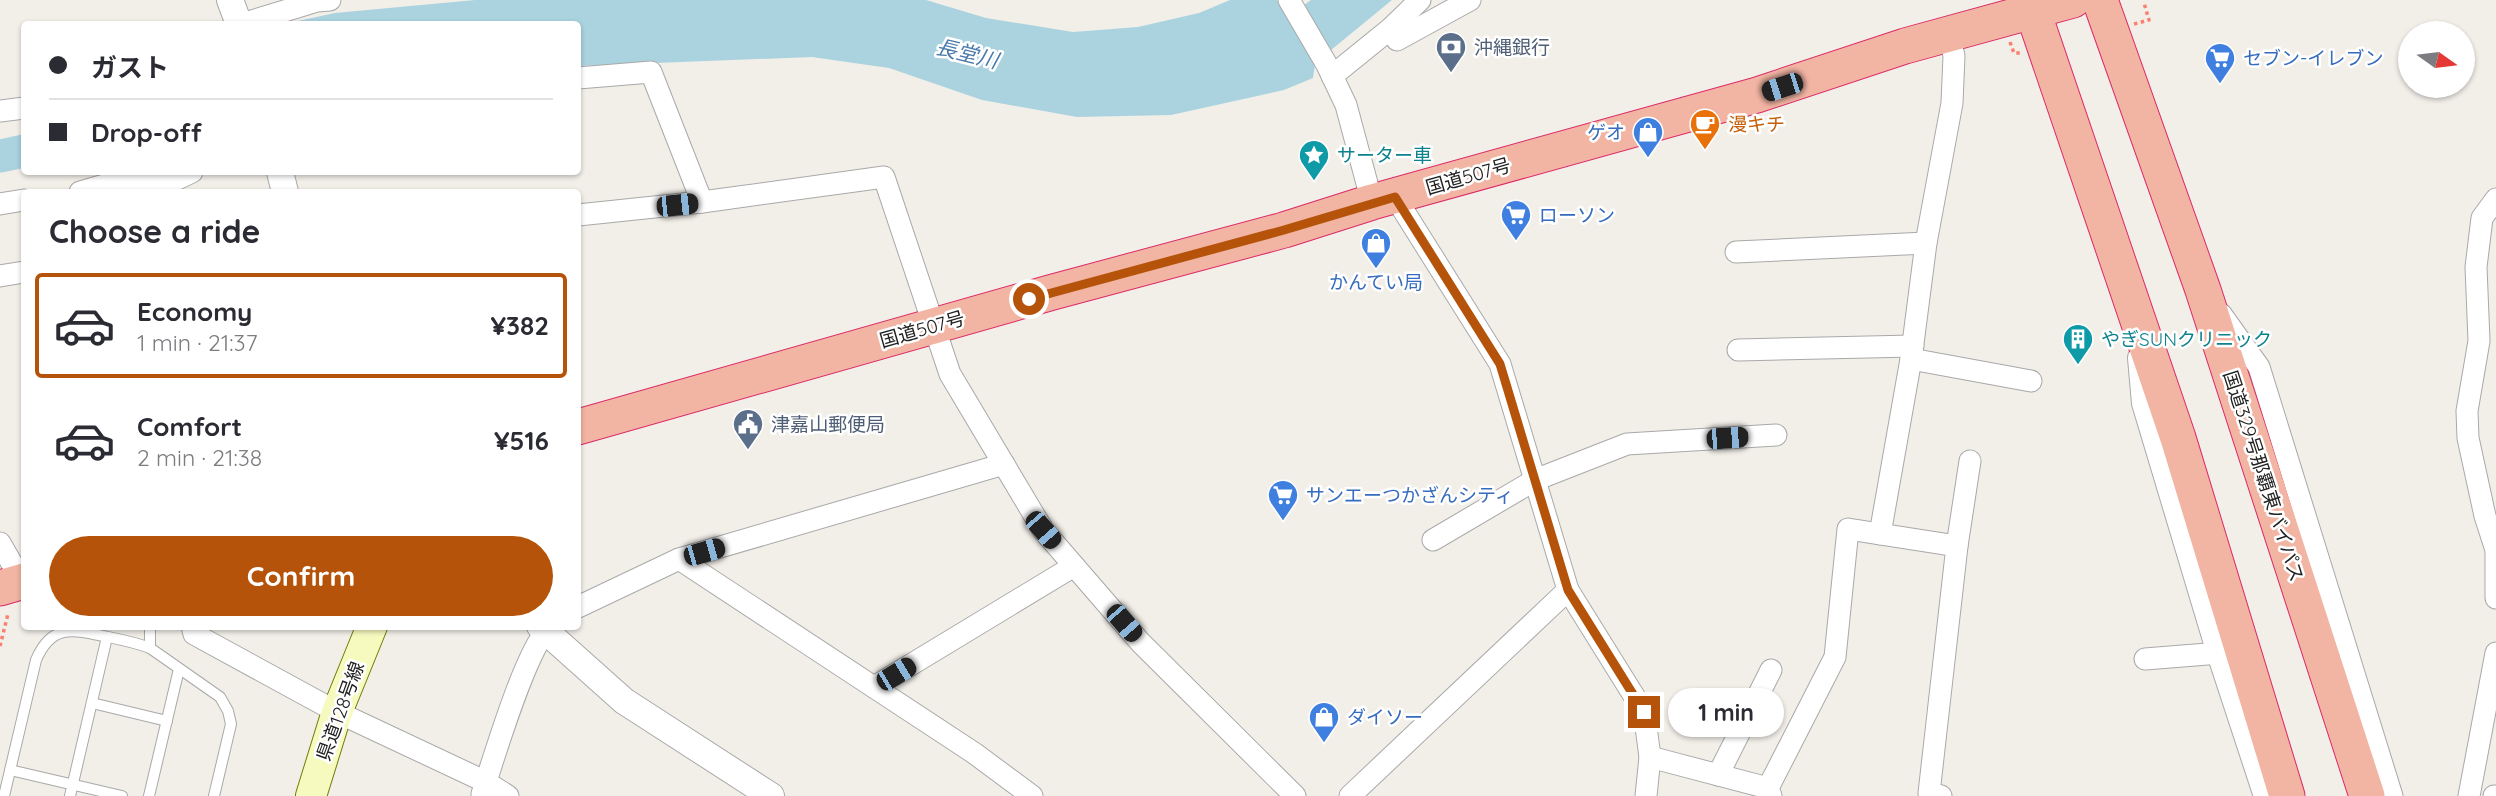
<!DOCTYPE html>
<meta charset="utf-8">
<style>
body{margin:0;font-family:Quicksand,"Noto Sans JP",sans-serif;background:#f2f2f3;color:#2b2b33;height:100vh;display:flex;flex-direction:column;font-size:26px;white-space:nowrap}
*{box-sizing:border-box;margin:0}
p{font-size:23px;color:#7c7c81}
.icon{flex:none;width:38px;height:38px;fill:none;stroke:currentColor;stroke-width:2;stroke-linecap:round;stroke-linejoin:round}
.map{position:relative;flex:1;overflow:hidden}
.drawer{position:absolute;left:21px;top:189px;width:560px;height:441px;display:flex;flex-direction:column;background:#fff;border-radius:7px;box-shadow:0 2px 5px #0004}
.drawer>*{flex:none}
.top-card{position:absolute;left:21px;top:21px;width:560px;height:154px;border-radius:7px;box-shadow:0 2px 5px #0004;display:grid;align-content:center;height:154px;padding:0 28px;background:#fff}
.needle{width:46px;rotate:104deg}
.controls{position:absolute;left:2398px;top:21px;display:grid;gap:14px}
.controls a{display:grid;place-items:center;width:77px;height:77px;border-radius:50%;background:#fff;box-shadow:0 2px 5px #0004;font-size:35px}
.end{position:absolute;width:32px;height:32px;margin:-16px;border:9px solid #b45309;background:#fff;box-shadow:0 0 0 4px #fff}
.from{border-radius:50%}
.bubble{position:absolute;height:49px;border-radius:24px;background:#fff;box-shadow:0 2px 5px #0004;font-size:23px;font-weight:800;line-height:49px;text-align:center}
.car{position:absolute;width:21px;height:42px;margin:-21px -10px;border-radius:9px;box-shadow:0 0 5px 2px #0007;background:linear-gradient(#222 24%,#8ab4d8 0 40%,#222 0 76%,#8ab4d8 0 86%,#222 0)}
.top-card b{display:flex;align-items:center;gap:24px;height:66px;font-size:26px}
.top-card b+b{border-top:2px solid #e1e1e2}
.top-card i{width:18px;height:18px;background:#2b2b33}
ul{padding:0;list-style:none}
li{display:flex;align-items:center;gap:21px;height:105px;margin:0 14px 10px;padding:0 14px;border:4px solid transparent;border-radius:7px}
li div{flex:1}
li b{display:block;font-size:26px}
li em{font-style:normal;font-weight:800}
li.on{border-color:#b45309}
li>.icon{width:63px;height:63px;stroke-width:1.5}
h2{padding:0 28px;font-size:32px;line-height:84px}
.cta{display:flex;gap:14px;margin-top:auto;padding:14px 28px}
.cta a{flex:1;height:80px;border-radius:42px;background:#b45309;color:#fff;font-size:28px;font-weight:800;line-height:80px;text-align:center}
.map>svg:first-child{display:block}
</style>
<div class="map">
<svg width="2496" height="796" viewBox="0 0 2496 796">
<rect width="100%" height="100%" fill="#f2efe9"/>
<g fill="#aad3df">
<path d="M475,0h451l60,18 87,14 65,-5 61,-14 31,-13h47l38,64 -2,14 -29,12 -113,25 -94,2 -95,-17 -93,-32 -77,-11 -234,9v-42h-294l51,-11z"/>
<path d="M1311,0h81l-61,50 -27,-45z"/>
</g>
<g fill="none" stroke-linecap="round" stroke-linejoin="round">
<path stroke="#aad3df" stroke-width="33" d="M0,156l24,-5"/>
<g stroke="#a9a9a9" stroke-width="12">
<g id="service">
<path d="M150,626v22"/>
<path d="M92,703l75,18"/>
<path d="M10,770l112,26"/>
<path d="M4,796l32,-136c16,-38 39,-30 72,-23 15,3 29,6 42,11l70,49 8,14 3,13 -17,72"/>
<path d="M70,796l37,-159"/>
<path d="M149,796l30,-127"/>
</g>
</g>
<g stroke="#a9a9a9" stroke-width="23">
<g id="minor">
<path d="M1289,0l38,65 19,40 26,97"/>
<path d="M242,24l75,-23 13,-1"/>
<path d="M1397,40l73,-40"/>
<path d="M1332,76l58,-47 30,-29"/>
<path d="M578,78l73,-6 51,130"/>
<path d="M0,111l24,-3"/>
<path d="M80,192l69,-20"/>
<path d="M136,192l33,-9 23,-11"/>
<path d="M1395,197l105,167 68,226 76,122 6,45 -4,39"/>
<path d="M2496,199l-14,19 -6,49 3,74 -12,70 1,27 17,78 11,34v48"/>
<path d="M0,204l24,-4"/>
<path d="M578,215l124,-13 182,-25 66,197 93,156 97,112 155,154"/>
<path d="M1736,252l190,-9"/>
<path d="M0,276l24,-4"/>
<path d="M2221,314l38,53 133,429"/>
<path d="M1738,350l175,-4"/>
<path d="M1911,359l120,22"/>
<path d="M1433,540l102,-60 92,-36 149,-9"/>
<path d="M0,543l15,26v15"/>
<path d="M1957,546l13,-85"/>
<path d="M679,559l295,194 58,43"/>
<path d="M578,607l101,-48 325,-95"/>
<path d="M192,626l2,8 143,78 149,70 22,14"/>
<path d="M2145,659l75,-6"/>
<path d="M874,687l200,-121"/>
<path d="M1650,757l118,31 3,8"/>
<path d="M1718,775l53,-105"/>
<path d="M1768,788l67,-131 13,-128 32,5"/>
<path d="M482,794c11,-33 45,-150 69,-168"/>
<path d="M1350,796l218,-206"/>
<path d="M1941,796l-12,-3 28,-247 -77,-12 31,-175 15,-116 26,-140 2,-47 -5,-22"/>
<path d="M2469,796l27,-143"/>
<path d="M2494,796h2"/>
</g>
</g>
<g stroke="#a9a9a9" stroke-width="28">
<g id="tertiary">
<path d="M230,0l9,24"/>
<path d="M280,172l5,20"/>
<path d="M2141,358l4,45 75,250 47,143"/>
<path d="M540,626l84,75 147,95"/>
</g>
</g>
<g stroke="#707d05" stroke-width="32">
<path id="secondary" d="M311,796l26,-84 35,-86"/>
</g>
<g stroke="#dc2a67" stroke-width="37">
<g id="trunk">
<path d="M2029,0l149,438 109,358"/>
<path d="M2100,0l103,290 164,506"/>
<path d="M578,427l475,-135 231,-62 88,-28 385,-107 148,-49 168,-46"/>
<path d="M0,588l24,-7"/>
</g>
</g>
<g stroke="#fa8072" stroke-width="3.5" stroke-dasharray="3.5 3.5" stroke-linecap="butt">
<path d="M2134,24l15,-4 -5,-17"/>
<path d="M2010,42l4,11h6"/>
<path d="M0,646l8,-32"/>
</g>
<use href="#service" stroke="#fff" stroke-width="10"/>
<use href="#minor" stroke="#fff" stroke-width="21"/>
<use href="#tertiary" stroke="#fff" stroke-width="26"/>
<use href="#secondary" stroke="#f7fabf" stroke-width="30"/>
<use href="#trunk" stroke="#f2b4a3" stroke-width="35"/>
</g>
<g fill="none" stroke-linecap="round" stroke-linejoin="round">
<path stroke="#b45309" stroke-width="9" d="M1029,299l255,-69 111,-33 105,167 68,226 76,122"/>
</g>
<defs>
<g id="bank-pin" transform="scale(1.575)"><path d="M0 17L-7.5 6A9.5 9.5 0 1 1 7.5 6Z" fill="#5c6f8a" stroke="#fff"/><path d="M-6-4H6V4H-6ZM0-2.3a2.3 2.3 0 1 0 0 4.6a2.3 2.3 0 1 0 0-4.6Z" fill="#fff"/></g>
<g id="supermarket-pin" transform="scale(1.575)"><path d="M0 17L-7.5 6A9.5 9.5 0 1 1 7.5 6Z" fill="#3f7fe0" stroke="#fff"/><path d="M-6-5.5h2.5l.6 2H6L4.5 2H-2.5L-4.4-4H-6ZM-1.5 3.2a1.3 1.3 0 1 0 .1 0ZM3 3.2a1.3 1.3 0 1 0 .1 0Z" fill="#fff"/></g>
<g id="cafe-pin" transform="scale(1.575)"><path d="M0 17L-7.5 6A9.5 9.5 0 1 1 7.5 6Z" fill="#e8710a" stroke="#fff"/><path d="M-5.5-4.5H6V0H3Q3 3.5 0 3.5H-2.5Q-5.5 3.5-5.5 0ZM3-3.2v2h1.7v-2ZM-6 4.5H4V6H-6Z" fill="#fff"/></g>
<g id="shop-pin" transform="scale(1.575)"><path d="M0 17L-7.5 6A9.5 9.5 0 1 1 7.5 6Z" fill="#3f7fe0" stroke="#fff"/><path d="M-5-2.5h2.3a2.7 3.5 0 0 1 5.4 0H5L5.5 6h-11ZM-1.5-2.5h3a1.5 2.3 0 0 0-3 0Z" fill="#fff"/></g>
<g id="sight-pin" transform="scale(1.575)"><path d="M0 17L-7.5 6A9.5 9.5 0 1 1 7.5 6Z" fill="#0f9aa8" stroke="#fff"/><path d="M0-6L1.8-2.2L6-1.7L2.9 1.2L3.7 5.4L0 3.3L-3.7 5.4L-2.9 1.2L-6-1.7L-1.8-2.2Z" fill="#fff"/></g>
<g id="building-pin" transform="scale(1.575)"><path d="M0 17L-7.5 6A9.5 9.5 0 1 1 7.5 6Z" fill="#0f9aa8" stroke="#fff"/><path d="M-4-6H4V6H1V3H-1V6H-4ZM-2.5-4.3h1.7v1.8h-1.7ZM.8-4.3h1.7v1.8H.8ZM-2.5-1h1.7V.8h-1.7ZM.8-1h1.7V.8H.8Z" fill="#fff"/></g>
<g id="civic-pin" transform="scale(1.575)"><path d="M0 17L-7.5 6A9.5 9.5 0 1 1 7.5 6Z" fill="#5c6f8a" stroke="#fff"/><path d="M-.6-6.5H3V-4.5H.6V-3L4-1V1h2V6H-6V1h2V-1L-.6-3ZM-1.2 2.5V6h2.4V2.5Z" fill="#fff"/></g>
</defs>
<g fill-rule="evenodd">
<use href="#bank-pin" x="1451" y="47"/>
<use href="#supermarket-pin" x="2220" y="58"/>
<use href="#cafe-pin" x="1705" y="124"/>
<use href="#shop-pin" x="1648" y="132"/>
<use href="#sight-pin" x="1314" y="155"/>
<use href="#supermarket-pin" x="1516" y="215"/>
<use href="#shop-pin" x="1376" y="243"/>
<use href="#building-pin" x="2078" y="339"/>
<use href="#civic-pin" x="748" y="424"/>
<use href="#supermarket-pin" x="1283" y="495"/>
<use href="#shop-pin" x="1324" y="717"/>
</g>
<g text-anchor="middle" stroke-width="5" stroke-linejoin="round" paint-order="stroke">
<g font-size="19" fill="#4e5e75" stroke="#fff" text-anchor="start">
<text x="1474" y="54">沖縄銀行</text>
<text x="771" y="431">津嘉山郵便局</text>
</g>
<g font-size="19" fill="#366cbe" stroke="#fff" text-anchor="start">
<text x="2243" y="65">セブン-イレブン</text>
<text x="1625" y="139" text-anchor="end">ゲオ</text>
<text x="1539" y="222">ローソン</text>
<text x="1376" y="289" text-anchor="middle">かんてい局</text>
<text x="1306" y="502">サンエーつかざんシティ</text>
<text x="1347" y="724">ダイソー</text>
</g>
<g font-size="19" fill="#c56008" stroke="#fff" text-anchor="start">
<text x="1728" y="131">漫キチ</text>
</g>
<g font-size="19" fill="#0d838f" stroke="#fff" text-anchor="start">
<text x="1337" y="162">サーター車</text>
<text x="2101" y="346">やぎSUNクリニック</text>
</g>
<g font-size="19" fill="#222" stroke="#fff">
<text transform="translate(1468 176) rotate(-16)" y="7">国道507号</text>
<text transform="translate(922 329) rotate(-16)" y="7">国道507号</text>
<text transform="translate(2264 476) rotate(72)" y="7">国道329号那覇東バイパス</text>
<text transform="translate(340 711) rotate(-70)" y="7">県道128号線</text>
</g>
<g font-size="21" font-style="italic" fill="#4a7aab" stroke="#fff">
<text transform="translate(967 54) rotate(14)" y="7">長堂川</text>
</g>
</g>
</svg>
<div class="controls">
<a><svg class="needle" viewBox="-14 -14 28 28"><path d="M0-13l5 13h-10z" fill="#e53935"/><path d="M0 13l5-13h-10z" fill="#7c7c81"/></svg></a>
</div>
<i class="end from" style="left:1029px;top:299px"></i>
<i class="end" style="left:1644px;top:712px"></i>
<div class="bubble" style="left:1668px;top:688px;width:116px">1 min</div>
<i class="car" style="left:1782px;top:87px;rotate:252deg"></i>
<i class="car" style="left:677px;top:205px;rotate:84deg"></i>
<i class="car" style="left:1727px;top:438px;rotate:86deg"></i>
<i class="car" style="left:1043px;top:530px;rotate:139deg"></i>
<i class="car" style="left:704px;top:552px;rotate:74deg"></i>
<i class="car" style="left:1124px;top:623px;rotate:139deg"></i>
<i class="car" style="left:896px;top:674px;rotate:59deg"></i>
<div class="top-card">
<b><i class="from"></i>ガスト</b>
<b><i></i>Drop-off</b>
</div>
<section class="drawer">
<h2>Choose a ride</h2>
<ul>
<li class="on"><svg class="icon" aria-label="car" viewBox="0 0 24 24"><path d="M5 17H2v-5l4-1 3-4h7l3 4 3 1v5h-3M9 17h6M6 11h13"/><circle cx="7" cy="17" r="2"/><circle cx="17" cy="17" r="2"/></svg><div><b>Economy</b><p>1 min · 21:37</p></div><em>¥382</em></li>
<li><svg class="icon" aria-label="car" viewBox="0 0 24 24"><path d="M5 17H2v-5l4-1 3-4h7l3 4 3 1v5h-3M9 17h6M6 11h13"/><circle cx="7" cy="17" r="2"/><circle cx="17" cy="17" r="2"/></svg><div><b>Comfort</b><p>2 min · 21:38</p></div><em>¥516</em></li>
</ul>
<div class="cta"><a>Confirm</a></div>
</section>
</div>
